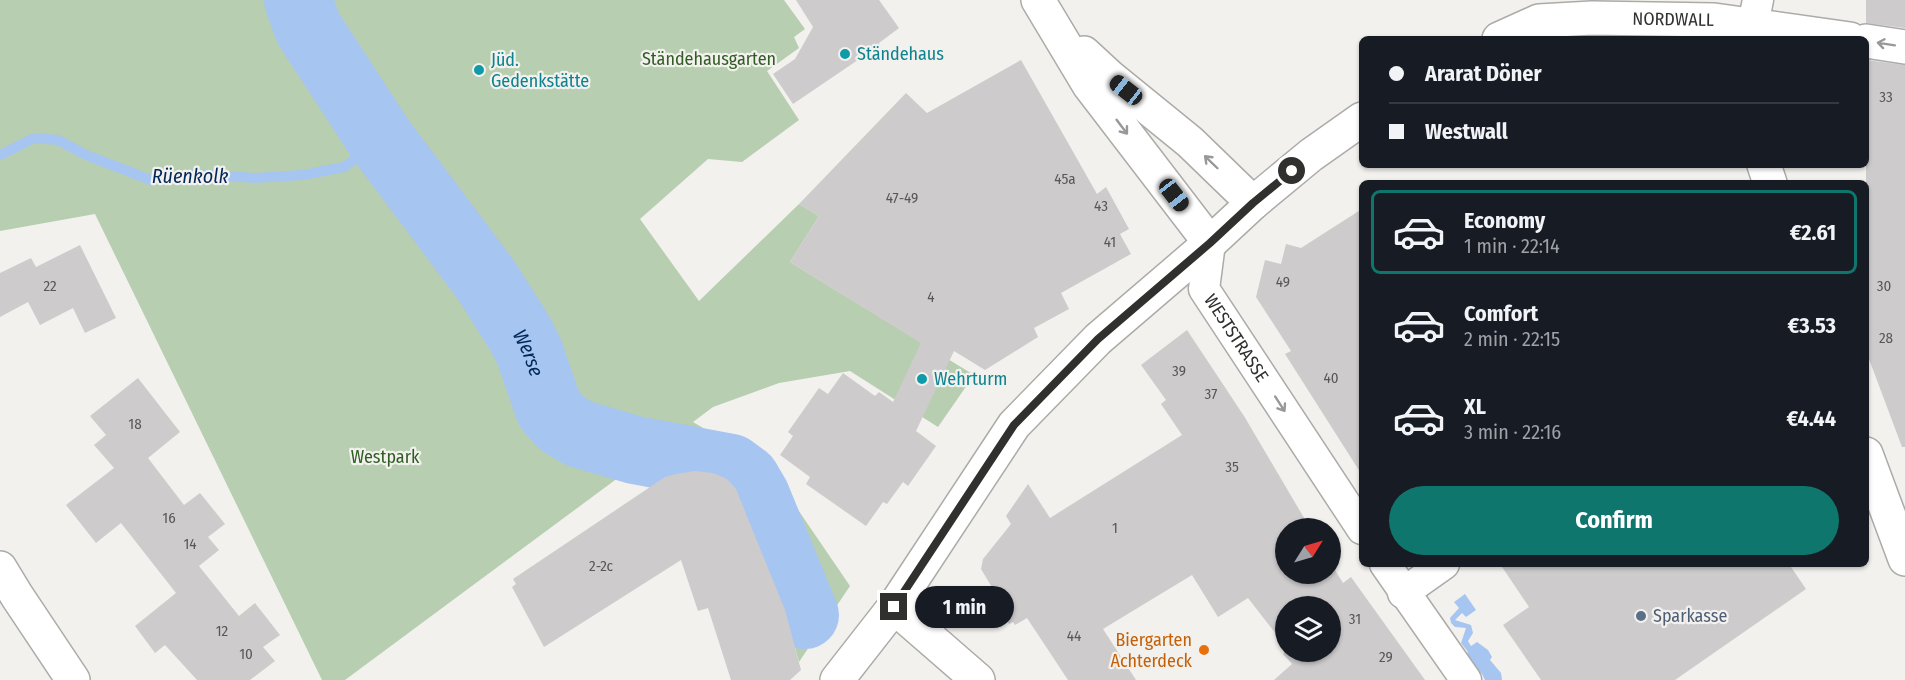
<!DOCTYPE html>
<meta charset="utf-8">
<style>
body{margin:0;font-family:"Fira Sans Condensed",sans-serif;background:#20242c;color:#f1f3f6;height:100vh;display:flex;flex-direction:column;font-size:22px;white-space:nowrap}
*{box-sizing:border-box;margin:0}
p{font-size:20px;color:#9ea1a6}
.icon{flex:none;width:33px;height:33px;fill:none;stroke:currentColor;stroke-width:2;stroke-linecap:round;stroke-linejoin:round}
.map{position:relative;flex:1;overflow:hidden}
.sheet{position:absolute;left:1359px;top:180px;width:510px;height:387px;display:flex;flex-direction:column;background:#171b24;border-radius:9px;box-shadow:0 2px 4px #0004}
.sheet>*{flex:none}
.top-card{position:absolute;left:1359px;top:36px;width:510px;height:132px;border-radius:9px;box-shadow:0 2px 4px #0004;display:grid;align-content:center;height:132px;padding:0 30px;background:#171b24}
.needle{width:39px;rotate:53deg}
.tools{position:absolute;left:1275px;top:518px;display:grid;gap:12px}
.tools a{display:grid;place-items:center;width:66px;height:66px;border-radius:50%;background:#171b24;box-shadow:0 2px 4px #0004;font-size:30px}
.end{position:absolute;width:27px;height:27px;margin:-14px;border:8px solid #30302f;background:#fff;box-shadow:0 0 0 3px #fff}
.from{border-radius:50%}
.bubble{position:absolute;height:42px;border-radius:21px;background:#171b24;box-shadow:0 2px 4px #0004;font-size:20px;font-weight:700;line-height:42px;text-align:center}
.car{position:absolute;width:18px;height:36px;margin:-18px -9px;border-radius:8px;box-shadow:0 0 4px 2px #0007;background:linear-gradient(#222 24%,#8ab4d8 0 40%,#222 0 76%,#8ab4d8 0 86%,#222 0)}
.top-card b{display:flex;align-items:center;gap:21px;height:57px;font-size:22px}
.top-card b+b{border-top:2px solid #363941}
.top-card i{width:15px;height:15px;background:#f1f3f6}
ul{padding:10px 0 0;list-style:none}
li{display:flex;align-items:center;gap:18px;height:84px;margin:0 12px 9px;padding:0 18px;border:3px solid transparent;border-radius:9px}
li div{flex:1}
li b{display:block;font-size:22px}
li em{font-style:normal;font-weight:700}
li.active{border-color:#0f766e}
li>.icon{width:54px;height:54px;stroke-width:1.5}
.cta{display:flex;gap:12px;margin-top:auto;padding:12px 30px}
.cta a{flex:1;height:69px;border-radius:36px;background:#0f766e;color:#fff;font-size:24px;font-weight:700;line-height:69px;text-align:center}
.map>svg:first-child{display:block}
</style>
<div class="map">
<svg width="1905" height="680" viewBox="0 0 1905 680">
<rect width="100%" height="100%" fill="#f2f1ee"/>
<path fill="#b7ceb1" d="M0,0h784l21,29 -11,8 5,11 -32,23 32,49 -57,42 -34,-3 -68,60 59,82 100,-97 20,12 -29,46 184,113 -36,52 -88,-56 -71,12 -66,24 -20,15 47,28 37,29 73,107 -51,76 -14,-52 -49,-121c-17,-18 -36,-21 -60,-15 -3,0 -6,2 -9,3 -11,1 -27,-6 -37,-8l-285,211h-23l-227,-466 -95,17z"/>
<path fill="#a7c5f1" d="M1465,594l11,16 -10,7 -4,-4 -7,7 16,5 2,8 -5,8 3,5 6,-4 11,8 4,7 -2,3 11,13 1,7h-17l-3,-6 -18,-18 4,-4 -7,-9 5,-15 -11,-1 -4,-4 -1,-5 9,-10 -5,-6z"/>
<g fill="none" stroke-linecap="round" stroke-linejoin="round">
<path stroke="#a7c5f1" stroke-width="10" d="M0,155l34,-17 24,2 28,15 65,25 50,-6 54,4 48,-3 41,-8 37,-27"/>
<path stroke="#a7c5f1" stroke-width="68" id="s1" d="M298,0l10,28 73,112 105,140 33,52 10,19 20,58 14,15 17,10 55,16 96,18 15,11 10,17 49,119"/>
</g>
<g fill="#cecbcc">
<path d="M796,0h83l20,28 -20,15 1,2 -87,59 -20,-30 22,-15 18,-32z"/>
<path d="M1866,0h39v28l-39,-5z"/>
<path d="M1021,60l76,134 9,-7 23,42 -9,5 11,20 -70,39 8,16 -35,19 4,9 -53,33 -31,-19 -38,80 20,15 -28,40 -5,-4 -16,22 -4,-2 -17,24 -60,-42 4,-7 -30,-22 13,-19 -5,-4 31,-44 9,6 15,-21 32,23 4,-4 14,10 28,-59 -131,-81 29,-46 -20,-12 107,-111 21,20z"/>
<path d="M1866,60l39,5v382h-3l-36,-96z"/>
<path d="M1362,209v266l-77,-121 6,-3 -35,-54 9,-37 16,4 5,-20 15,4z"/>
<path d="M80,245l36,73 -31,15 -12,-25 -33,17 -12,-23 -28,15v-44l31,-15 5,9z"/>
<path d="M1187,330l57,86 66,112h-24v45h44v-11l13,21 8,-6 74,103h-151l18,-16 -9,-10 4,-3h43v-45h-44v41l-38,-49 -30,19 -26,-42 -89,54 33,51h-68l-41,-62 -12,7 -2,-3 -4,2 -16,-27 3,-3 -15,-25 2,-10 28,-35 -5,-8 22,-32 22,34 132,-83 -21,-31 5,-4 -25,-35z"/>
<path d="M138,378l42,54 -32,26 36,47 16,-12 25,31 -17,13 11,13 -20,16 40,50 16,-13 25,32 -17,12 12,14 -25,19h-53l-32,-35 -10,8 -20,-27 41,-33 -55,-70 -25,20 -30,-38 48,-37 -20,-23 12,-10 -16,-19z"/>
<path d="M695,471l18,2 14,6 9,10 49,121 16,60 -11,10h-59l-23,-72 -10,3 -17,-51 -137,87 -32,-60 4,-3 -3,-5 152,-102 11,-3z"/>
<path d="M1500,564h289l17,25 -131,91h-134l-38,-55 26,-18z"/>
</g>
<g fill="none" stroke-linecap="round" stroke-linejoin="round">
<g stroke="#acaba8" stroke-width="33">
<g id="pedestrian">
<path d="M1753,24l5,-24"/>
<path id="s2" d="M1210,243l-6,46 158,240"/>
<path d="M1385,564l81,116"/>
<path d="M1403,593l41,-29"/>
</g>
</g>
<g stroke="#acaba8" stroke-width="36">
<g id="minor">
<path d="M1038,0l51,85 121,158"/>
<path id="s3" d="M1499,39l40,-18 53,-3 122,2 136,19"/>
<path d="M1866,41l39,6"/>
<path d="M1084,53l26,24 80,65 63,61"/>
<path d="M1764,165l6,18"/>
<path d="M1866,454l39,105"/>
<path d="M0,568l17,28 56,84"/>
<path d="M894,607l84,73"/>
<path d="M837,680l57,-73 120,-182 84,-86 112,-96 43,-40 58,-48 51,-36"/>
</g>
</g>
<use href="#pedestrian" stroke="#fff" stroke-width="30"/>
<use href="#minor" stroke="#fff" stroke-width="33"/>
</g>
<defs><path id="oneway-shaft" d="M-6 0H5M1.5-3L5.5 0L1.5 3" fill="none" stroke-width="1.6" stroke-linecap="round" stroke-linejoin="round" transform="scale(1.5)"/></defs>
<g stroke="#989897">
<use href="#oneway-shaft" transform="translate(1886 44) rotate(-171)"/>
<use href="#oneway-shaft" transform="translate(1122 127) rotate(53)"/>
<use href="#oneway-shaft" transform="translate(1211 162) rotate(-136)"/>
<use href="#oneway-shaft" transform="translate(1280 404) rotate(57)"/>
</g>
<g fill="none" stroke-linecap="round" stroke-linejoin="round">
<path stroke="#30302f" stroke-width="8" d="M894,607l120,-182 84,-86 112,-96 43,-40 39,-32"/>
</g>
<g fill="#0f9aa8" stroke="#f2f1ee" stroke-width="2">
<circle cx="845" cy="54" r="6"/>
<circle cx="479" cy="70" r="6"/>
<circle cx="922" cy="379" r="6"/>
</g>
<circle fill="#5c6f8a" stroke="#f2f1ee" stroke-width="2" cx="1641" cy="616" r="6"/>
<circle fill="#e8710a" stroke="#f2f1ee" stroke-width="2" cx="1204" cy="650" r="6"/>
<g text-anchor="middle" stroke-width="4.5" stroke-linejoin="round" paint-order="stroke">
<g font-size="15" fill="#585756">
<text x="1886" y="102">33</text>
<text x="1065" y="184">45a</text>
<text x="902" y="203">47-49</text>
<text x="1101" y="211">43</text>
<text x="1110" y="247">41</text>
<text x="1283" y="287">49</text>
<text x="50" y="291">22</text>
<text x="1884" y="291">30</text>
<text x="931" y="302">4</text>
<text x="1886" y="343">28</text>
<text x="1179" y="376">39</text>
<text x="1331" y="383">40</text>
<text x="1211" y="399">37</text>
<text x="135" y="429">18</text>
<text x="1232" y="472">35</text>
<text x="169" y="523">16</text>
<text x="1115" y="533">1</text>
<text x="190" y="549">14</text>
<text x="601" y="571">2-2c</text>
<text x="1355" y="624">31</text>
<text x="222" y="636">12</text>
<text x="1074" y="641">44</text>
<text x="246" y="659">10</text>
<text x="1386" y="662">29</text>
</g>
<g font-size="18" fill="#30302f" stroke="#f2f1ee">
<text dy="6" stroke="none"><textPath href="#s3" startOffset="178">NORDWALL</textPath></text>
<text dy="6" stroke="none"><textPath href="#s2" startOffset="105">WESTSTRASSE</textPath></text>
</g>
<g font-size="18" fill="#0d838f" stroke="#f2f1ee" text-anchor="start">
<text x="857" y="60">Ständehaus</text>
<text x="491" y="66">Jüd.<tspan x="491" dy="21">Gedenkstätte</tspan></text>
<text x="934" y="385">Wehrturm</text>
</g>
<g font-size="18" fill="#305d23" stroke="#f2f1ee">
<text x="709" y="65">Ständehausgarten</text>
<text x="385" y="463">Westpark</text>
</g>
<g font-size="18" fill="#4e5e75" stroke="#f2f1ee" text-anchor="start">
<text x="1653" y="622">Sparkasse</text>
</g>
<g font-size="18" fill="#c56008" stroke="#f2f1ee" text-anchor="end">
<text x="1192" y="646">Biergarten<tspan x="1192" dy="21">Achterdeck</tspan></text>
</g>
<g font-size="20" font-style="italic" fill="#02285a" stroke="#f2f1ee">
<text x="190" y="183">Rüenkolk</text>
<text dy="7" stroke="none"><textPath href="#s1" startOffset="423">Werse</textPath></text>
</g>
</g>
</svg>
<div class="tools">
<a><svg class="needle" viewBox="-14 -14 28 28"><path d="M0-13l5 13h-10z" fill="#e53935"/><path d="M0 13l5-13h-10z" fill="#9ea1a6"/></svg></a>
<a><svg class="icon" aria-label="layers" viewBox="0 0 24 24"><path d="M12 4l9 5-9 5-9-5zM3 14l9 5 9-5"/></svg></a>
</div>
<i class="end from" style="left:1292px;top:171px"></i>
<i class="end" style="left:894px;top:607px"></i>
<div class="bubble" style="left:915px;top:586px;width:99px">1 min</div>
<i class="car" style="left:1126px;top:90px;rotate:308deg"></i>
<i class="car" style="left:1174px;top:195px;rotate:142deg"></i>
<div class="top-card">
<b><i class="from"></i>Ararat Döner</b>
<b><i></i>Westwall</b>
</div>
<section class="sheet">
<ul>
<li class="active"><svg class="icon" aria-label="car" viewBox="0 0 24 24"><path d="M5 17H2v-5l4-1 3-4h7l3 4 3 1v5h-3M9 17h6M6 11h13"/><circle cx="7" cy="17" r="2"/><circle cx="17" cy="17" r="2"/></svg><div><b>Economy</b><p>1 min · 22:14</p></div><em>€2.61</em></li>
<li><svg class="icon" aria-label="car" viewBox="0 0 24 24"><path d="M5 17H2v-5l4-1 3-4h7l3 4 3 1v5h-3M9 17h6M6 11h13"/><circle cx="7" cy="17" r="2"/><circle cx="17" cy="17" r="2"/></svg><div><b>Comfort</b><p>2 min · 22:15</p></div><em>€3.53</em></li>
<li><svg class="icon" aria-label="car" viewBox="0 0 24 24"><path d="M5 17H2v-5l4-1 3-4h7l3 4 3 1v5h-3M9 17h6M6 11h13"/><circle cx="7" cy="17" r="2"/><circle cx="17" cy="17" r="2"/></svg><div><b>XL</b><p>3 min · 22:16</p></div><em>€4.44</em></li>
</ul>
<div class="cta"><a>Confirm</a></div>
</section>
</div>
